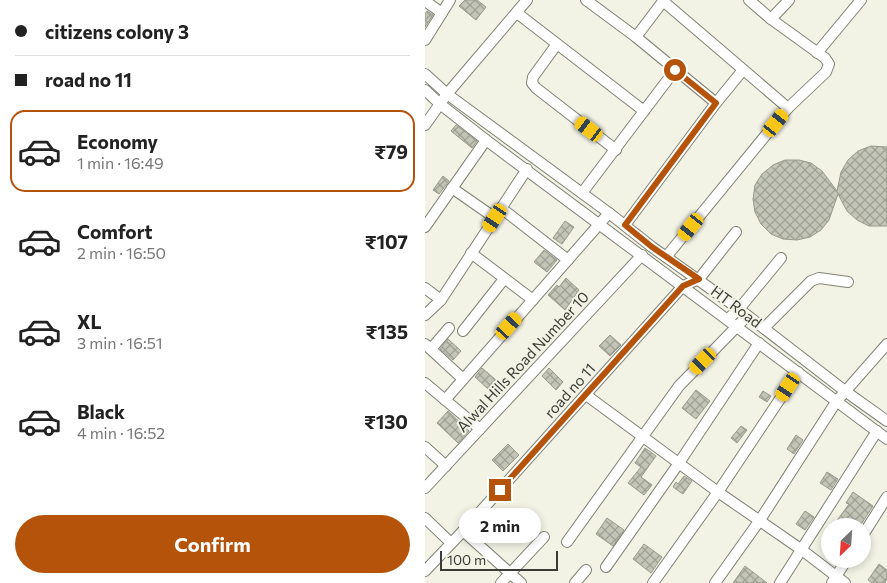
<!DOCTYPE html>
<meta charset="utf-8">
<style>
body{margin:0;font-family:Commissioner,sans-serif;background:#f2f2f2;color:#222;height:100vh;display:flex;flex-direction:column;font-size:19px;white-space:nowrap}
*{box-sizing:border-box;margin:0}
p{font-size:16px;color:#767676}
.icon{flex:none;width:28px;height:28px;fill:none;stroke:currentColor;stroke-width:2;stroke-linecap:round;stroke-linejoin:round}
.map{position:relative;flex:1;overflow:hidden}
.panel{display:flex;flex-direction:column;background:#fff;width:425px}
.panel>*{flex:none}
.guide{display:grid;align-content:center;height:110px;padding:0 15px;background:#fff}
.needle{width:32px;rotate:205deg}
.controls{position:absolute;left:396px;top:518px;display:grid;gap:10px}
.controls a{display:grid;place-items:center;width:50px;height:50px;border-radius:50%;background:#fff;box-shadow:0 2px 8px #0003;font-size:25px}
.scale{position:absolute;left:15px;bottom:12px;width:118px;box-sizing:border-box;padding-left:5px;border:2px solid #3b3c36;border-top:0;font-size:14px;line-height:18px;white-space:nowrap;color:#3b3c36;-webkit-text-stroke:4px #f2f3e5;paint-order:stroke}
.end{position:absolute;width:22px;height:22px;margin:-11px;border:6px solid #b45309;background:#fff;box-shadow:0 0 0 2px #fff}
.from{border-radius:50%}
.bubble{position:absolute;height:35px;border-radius:18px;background:#fff;box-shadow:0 2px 8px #0003;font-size:16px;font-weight:700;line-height:35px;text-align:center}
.car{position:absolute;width:15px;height:30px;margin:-15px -8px;border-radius:6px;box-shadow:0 0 4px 1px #0007;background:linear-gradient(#f5c518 24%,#345 0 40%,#f5c518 0 76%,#345 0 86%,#f5c518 0)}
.guide b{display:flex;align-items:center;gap:18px;height:48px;font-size:19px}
.guide b+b{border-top:1px solid #e0e0e0}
.guide i{width:12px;height:12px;background:#222}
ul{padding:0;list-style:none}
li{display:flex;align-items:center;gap:15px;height:82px;margin:0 10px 8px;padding:0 5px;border:2px solid transparent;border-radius:15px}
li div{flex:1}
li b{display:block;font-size:19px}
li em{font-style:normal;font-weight:700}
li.active{border-color:#b45309}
li>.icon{width:45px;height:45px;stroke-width:1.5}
.button{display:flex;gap:10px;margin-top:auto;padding:10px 15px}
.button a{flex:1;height:58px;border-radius:30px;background:#b45309;color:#fff;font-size:20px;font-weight:700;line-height:58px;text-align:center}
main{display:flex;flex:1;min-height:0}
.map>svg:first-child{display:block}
</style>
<main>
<section class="panel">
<div class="guide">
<b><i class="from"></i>citizens colony 3</b>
<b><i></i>road no 11</b>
</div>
<ul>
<li class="active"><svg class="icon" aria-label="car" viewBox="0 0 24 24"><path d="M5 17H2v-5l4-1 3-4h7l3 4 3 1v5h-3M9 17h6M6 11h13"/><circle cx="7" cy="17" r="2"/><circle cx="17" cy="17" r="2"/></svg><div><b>Economy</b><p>1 min · 16:49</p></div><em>₹79</em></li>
<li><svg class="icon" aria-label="car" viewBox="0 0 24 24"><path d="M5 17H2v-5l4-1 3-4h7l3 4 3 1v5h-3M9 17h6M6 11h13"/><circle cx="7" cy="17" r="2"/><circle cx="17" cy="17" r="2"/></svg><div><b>Comfort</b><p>2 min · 16:50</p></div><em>₹107</em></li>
<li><svg class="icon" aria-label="car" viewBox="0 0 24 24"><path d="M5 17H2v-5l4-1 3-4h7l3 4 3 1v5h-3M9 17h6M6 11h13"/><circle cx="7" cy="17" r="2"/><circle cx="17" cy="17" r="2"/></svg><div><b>XL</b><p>3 min · 16:51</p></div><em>₹135</em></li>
<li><svg class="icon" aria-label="car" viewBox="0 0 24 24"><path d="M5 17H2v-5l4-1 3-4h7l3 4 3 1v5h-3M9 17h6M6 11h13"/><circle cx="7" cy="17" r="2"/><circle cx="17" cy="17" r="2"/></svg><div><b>Black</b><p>4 min · 16:52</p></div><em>₹130</em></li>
</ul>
<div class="button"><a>Confirm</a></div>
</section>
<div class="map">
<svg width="462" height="583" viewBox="0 0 462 583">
<defs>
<pattern id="building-cross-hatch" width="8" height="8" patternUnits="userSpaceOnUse" patternTransform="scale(1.25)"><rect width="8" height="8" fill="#c3c5b7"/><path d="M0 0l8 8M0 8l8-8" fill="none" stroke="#a0a196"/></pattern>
</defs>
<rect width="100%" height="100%" fill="#f2f3e5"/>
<g fill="url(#building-cross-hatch)" stroke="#989a8c">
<path d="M40,0h12l9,7 -10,13 -17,-14z"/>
<path d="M2,11l6,4 -8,12v-13z"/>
<path d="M31,125l21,16 -5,7 -21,-17z"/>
<path d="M446,146l16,1v79h-18l-12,-6 -10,-9 -9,-17 -9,26 -8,10 -11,7 -13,3 -14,-1 -12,-5 -10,-10 -6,-12 -2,-13 2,-14 7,-11 11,-9 12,-5h14l12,3 11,8 15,20 4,-19 7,-12 10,-9z"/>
<path d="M18,176l6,5 -10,13 -6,-4z"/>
<path d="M140,221l9,6 -12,17 -9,-6z"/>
<path d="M119,250l13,10 -10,12 -13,-10z"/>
<path d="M141,278l13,12 -14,20 -17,-15 9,-10 2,2z"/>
<path d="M185,335l11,10 -11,11 -11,-10z"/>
<path d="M23,339l13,12 -8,9 -13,-11z"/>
<path d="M57,368l14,12 -8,9 -13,-12z"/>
<path d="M124,368l14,14 -7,8 -14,-14z"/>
<path d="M271,390l14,11 -14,18 -14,-11z"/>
<path d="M338,391l8,5 -4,6 -8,-5z"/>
<path d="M23,411l21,20 -11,12 -21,-20z"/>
<path d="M316,426l6,4 -10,13 -6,-5z"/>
<path d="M371,435l7,5 -9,14 -7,-5z"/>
<path d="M83,444l11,11 -16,16 -11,-11z"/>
<path d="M220,448l11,8 -15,21 11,8 -8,10 -16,-12 13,-16 -6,-4z"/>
<path d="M402,472l11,7 -7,11 -11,-7z"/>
<path d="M259,476l8,5 -9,13 -10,-7 3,-5 2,2z"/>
<path d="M428,492l20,14 -13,20h-27l16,-22 -3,-1z"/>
<path d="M380,511l9,6 -9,13 -9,-6z"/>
<path d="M182,518l17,12 -11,16 -17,-12z"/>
<path d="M219,544l18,13 -11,16 -18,-14z"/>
<path d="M454,564l8,6v9l-2,4h-13l-4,-3z"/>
<path d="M320,566l22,17h-34z"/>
</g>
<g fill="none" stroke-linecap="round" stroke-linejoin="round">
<g stroke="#818275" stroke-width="12">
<g id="minor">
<path d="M161,0l50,37 80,66"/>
<path d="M0,1l17,12"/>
<path d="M238,1l125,107"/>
<path d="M92,13l127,98"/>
<path d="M346,19l18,-19"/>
<path d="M211,37l28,-37"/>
<path d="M0,40l25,-40"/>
<path d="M132,44l-24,33 -1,6 4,5 80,62"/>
<path d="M392,53l44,-53"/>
<path d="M0,74l22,20 162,119 43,34 87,62 106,82 42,30"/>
<path d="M0,90l15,14 46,36 401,299"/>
<path d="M0,125l22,-31 80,-94"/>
<path d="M27,188l43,30"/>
<path d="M157,193l93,-123"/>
<path d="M76,208l67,52"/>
<path d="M200,225l91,-122 27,-33"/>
<path d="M0,227l61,-87"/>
<path d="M46,253l62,47"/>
<path d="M241,257l122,-149 38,-36 3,-8 -4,-6 -54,-39 -22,-19"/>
<path d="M0,288l16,12"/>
<path d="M0,315l16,-15 86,-131"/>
<path d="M303,319l11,-10 42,-51"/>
<path d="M339,328l47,-47 8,-3 29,4"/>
<path d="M38,331l41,-52"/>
<path d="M0,344l38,35"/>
<path d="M6,349l18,-21"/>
<path d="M0,383l55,46"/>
<path d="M161,395l132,97 84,58 43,33"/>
<path d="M20,400l164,-187"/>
<path d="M0,447l21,19"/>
<path d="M0,488l217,-233"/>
<path d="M0,518l26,25"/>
<path d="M38,531l58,52"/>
<path d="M438,535l24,-38"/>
<path d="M142,542l112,-156 68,-70"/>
<path d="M181,567l73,-104 80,-120"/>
<path d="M0,571l38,-40 220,-245 16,-7 37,-47"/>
<path d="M76,583l43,-46"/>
<path d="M150,583l11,-13"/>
<path d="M228,583l65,-91 80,-120"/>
<path d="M290,583l45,-63 76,-118 51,-58"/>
<path d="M355,583l97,-152"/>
<path d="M407,583l15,-24"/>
</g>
</g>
<use href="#minor" stroke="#fff" stroke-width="10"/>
</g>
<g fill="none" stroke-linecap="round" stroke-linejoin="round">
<path stroke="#b45309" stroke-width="6" d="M75,490l183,-204 16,-7 -47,-32 -27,-22 91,-122 -41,-33"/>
</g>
<g text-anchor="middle" stroke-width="4" stroke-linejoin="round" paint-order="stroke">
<g font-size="15" fill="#3b3c36" stroke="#f2f3e5">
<text transform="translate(311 307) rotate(37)" y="5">HT Road</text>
<text transform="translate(98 362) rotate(-47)" y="5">Alwal Hills Road Number 10</text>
<text transform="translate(145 391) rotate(-48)" y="5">road no 11</text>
</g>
</g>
</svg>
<div class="controls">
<a><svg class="needle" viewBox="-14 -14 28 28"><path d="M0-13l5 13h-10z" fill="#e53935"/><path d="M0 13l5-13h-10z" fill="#767676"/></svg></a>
</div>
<div class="scale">100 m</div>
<i class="end from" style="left:250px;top:70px"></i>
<i class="end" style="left:75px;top:490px"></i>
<div class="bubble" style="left:34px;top:508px;width:82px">2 min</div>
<i class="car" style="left:351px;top:123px;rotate:39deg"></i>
<i class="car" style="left:164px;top:129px;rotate:307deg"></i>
<i class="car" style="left:70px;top:218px;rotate:214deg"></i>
<i class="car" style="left:266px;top:227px;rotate:219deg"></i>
<i class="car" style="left:84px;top:326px;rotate:42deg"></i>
<i class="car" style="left:278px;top:361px;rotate:224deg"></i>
<i class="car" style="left:363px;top:387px;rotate:214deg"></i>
</div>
</main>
